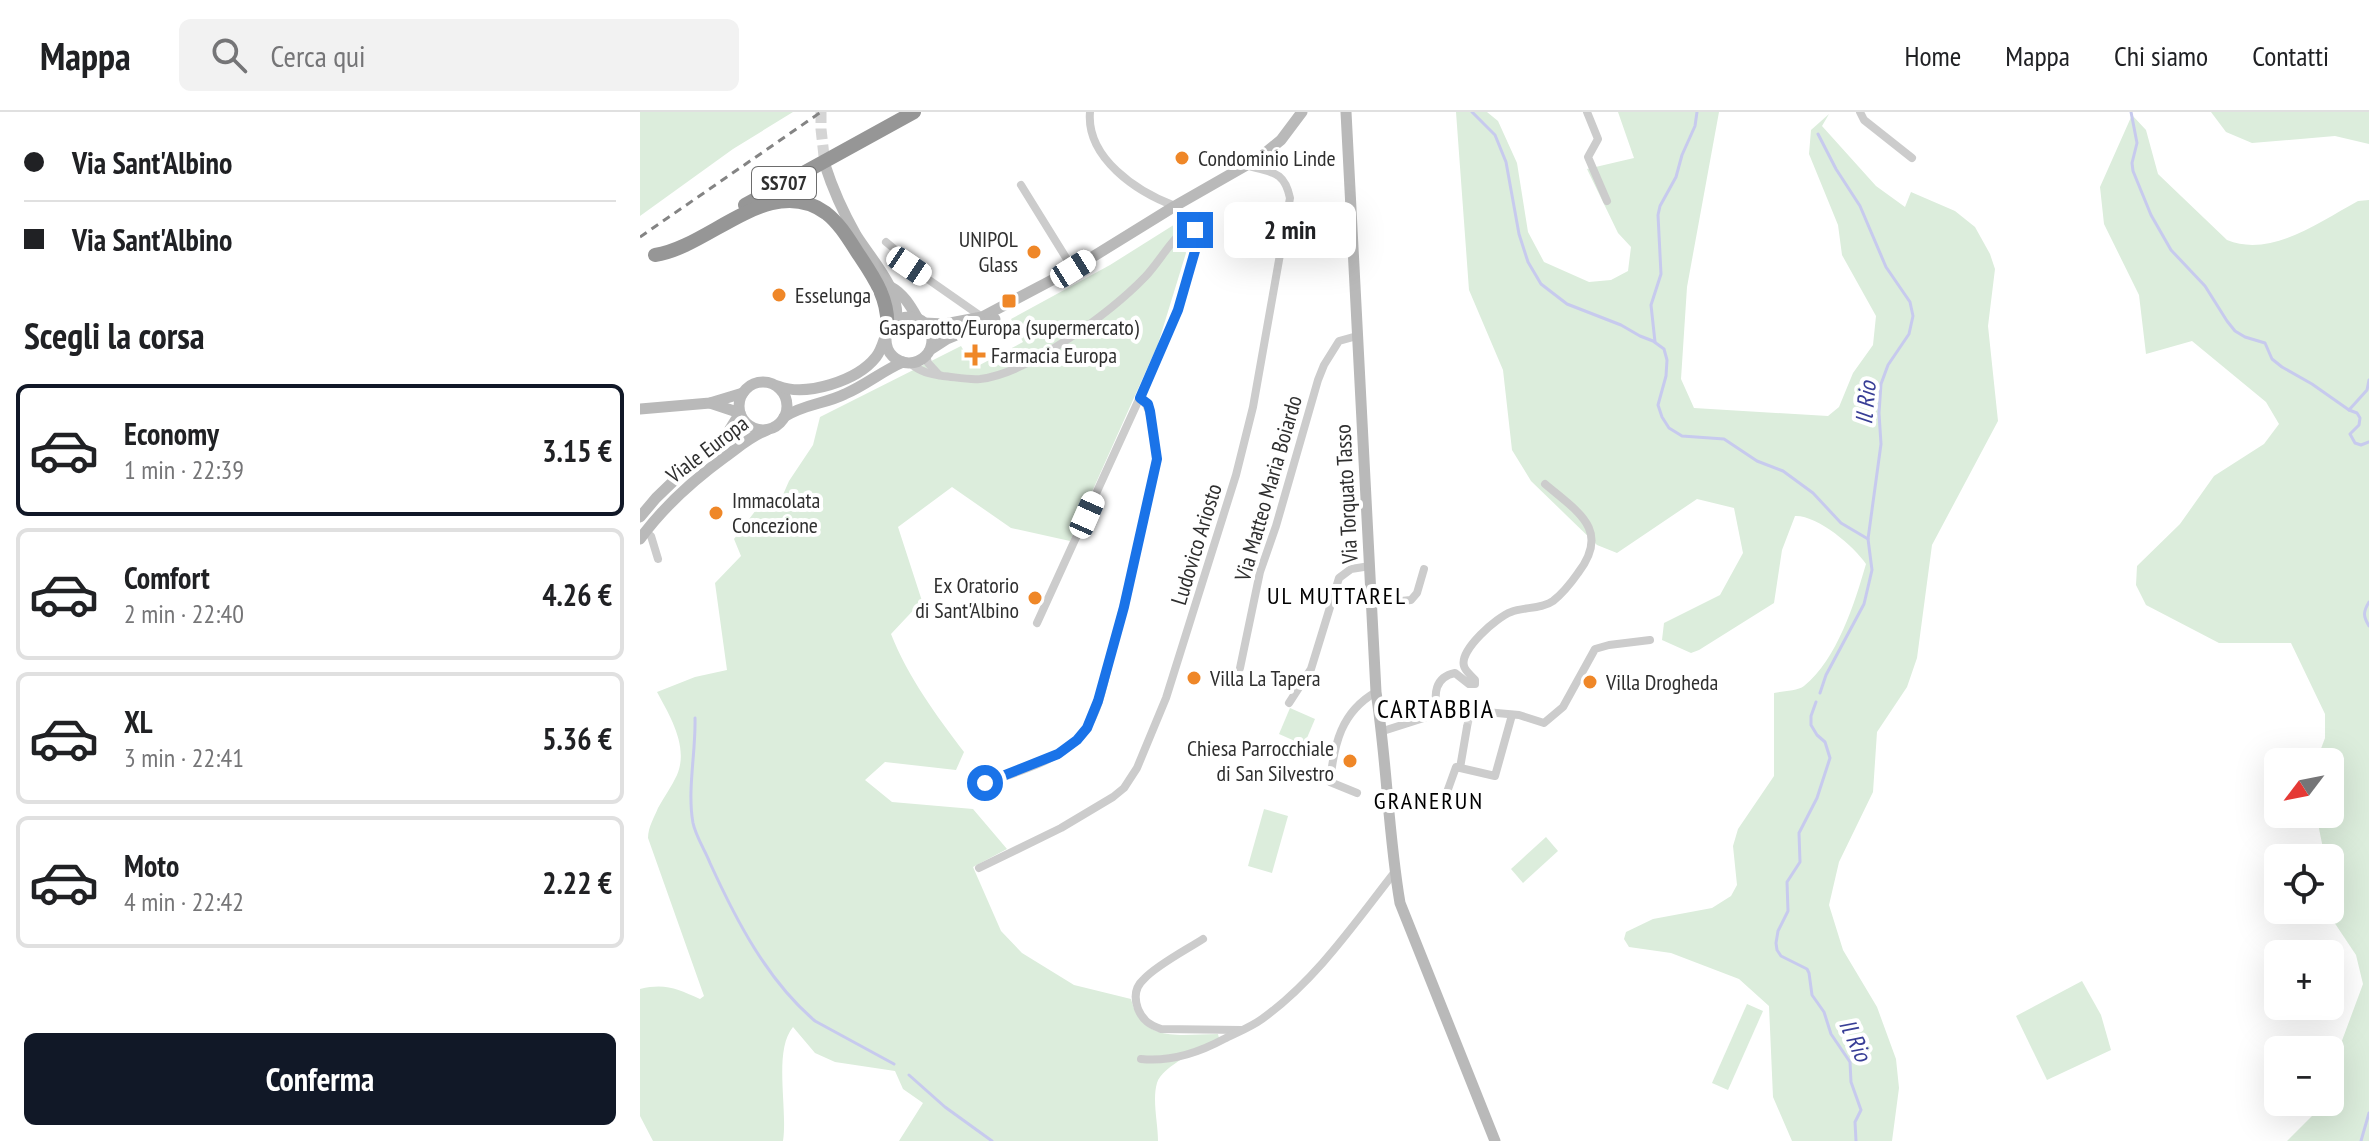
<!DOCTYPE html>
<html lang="it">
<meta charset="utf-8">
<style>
body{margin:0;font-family:"PT Sans Narrow",sans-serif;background:#f2f2f2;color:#202124;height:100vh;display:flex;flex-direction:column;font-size:30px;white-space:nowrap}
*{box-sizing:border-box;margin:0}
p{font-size:26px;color:#757577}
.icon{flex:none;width:44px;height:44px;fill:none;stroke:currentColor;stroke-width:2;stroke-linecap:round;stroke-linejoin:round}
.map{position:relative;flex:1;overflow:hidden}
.sheet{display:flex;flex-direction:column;background:#fff;width:640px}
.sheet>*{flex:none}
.top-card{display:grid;align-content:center;height:176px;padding:0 24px;background:#fff}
.needle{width:52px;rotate:238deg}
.buttons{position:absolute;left:1624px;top:636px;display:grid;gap:16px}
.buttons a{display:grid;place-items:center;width:80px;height:80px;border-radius:12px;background:#fff;box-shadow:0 8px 32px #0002;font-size:40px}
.end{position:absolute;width:36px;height:36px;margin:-18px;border:10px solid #1a73e8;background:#fff;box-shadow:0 0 0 4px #fff}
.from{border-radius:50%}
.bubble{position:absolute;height:56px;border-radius:12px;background:#fff;box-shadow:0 8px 32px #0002;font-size:26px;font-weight:600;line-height:56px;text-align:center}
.car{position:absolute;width:24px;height:48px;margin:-24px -12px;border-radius:10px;box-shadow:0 0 6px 2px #0007;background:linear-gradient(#fff 24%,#345 0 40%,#fff 0 76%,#345 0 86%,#fff 0)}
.top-card b{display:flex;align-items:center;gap:28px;height:76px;font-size:30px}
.top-card b+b{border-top:2px solid #e0e0e0}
.top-card i{width:20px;height:20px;background:#202124}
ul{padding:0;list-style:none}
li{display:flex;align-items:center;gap:24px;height:132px;margin:0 16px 12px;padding:0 8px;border:4px solid #e0e0e0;border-radius:12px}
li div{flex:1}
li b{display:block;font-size:30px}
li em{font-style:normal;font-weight:600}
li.active{border-color:#111827}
li>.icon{width:72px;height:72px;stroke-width:1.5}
h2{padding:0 24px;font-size:36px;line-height:96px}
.button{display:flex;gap:16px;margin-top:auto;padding:16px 24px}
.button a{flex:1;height:92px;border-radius:12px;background:#111827;color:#fff;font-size:32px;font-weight:600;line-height:92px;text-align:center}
header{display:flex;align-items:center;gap:48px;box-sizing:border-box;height:112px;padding:0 40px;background:#fff;border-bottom:2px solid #e0e0e0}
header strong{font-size:38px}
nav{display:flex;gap:44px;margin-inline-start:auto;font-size:28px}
.search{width:560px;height:72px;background:#f2f2f2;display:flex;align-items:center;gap:20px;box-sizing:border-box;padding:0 28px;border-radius:12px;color:#757577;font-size:30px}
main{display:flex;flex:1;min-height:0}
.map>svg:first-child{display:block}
</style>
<header>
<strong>Mappa</strong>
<div class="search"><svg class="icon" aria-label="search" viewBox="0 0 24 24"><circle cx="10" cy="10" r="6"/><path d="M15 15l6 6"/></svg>Cerca qui</div>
<nav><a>Home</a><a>Mappa</a><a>Chi siamo</a><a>Contatti</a></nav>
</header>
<main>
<section class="sheet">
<div class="top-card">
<b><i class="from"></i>Via Sant'Albino</b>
<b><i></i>Via Sant'Albino</b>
</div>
<h2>Scegli la corsa</h2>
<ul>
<li class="active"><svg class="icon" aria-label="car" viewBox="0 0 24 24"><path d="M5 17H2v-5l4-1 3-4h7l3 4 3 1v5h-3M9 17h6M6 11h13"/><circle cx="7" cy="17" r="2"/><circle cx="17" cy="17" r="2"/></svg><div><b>Economy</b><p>1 min · 22:39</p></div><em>3.15 €</em></li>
<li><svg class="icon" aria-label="car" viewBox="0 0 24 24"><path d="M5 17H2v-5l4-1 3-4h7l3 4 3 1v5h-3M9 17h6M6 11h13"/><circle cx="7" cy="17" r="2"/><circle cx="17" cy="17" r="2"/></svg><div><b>Comfort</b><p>2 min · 22:40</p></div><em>4.26 €</em></li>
<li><svg class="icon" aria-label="car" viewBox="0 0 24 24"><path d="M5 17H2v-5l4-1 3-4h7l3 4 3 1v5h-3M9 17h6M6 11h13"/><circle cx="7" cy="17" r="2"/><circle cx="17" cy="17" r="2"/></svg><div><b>XL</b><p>3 min · 22:41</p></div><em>5.36 €</em></li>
<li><svg class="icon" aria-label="car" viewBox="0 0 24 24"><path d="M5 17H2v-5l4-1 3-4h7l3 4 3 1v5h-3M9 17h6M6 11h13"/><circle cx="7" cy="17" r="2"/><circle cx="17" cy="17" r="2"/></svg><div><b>Moto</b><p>4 min · 22:42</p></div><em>2.22 €</em></li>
</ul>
<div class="button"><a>Conferma</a></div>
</section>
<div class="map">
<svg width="1729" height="1029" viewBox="0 0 1729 1029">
<rect width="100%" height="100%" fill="#fff"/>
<g fill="#dceddc">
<path d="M0,0h153l-60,37 -93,67z"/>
<path d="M816,0h31l11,9 19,42 11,69 16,30 45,20 22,-2 17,-9 3,-24 -13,-14 -31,-64 47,-11 -16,-46h101l-32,175 -6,92 13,29 134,8 11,-9 14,-34 20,-28 3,-29 -34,-61 -4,-30 -29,-71 2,-24 18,-16 -7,12 54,60 29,21 6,-15 44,19 20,16 15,27 5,15 -7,57 10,95 -66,124 -15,113 -10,29 -30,45 -4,60 -34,70 -10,43 14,45 34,57 19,52 3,29 -7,53h-100l-19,-44 -4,-91 -30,-27 -68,-26 -42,-6 -5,-8 2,-7 27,-13 59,-11 19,-12 6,-11 -4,-39 5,-17 36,-53v-83c9,-2 24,-2 30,-7 33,-26 51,-84 62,-122 -12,-18 -49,-49 -71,-48l-13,34 -8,53 -75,47 -8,3 -29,-13 2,-17 56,-28 23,-42 -9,-45 -37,-9 -80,54 -20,-8 -66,-64 -19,-31 -9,-80 -34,-80z"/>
<path d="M1571,0h158v32l-34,-8 -83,7 -26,-11z"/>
<path d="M1492,3l14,15 12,44 69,66c44,18 92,-18 131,-39l11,-1v941h-82l29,-29 3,-10h11v-29l33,-89 -7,-29 -26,-39v-58h-5l-9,-44h14v-52h-14l9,-24v-24l-34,-71h-72l-73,-38 -10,-20 1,-19 43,-42 34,-48 50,-32 15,-20 -13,-22 -74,-61 -46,13 -7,-59 -35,-71 -4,-37z"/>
<path d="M540,109l6,32 -28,91 -88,197 -59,-13 -59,-41 -54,40 24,74 -31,33c17,43 45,81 73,118l-8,18 -71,-8 -20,18 27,22 81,7 34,40 -34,18 28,64 21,22 52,32 57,14c11,45 49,35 87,35l1,4c-15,9 -57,28 -62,45 -5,17 1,40 1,58h-259l24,-38 -20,-14 -8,-18 -60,-9 -20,-9 -22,-26c-20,24 -5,82 -10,114h-130l-13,-25v-127c26,-6 37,0 60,10l4,-3 -56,-158c0,-11 6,-20 10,-30 6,-11 14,-22 19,-33 12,-28 -7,-59 -20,-83l38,-15 32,-7 -12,-87 26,-27 -7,-17 28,-37 16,4 11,-25 24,-36 7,-28 141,-71 13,22 49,-26 -12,-23 99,-54z"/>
<path d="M650,596l25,11 -11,26 -25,-11z"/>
<path d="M624,697l24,7 -16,57 -24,-7z"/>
<path d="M906,725l12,14 -35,32 -12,-14z"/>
<path d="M1442,869l19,34 10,35 -64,30 -31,-64z"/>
<path d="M1107,892l16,7 -35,79 -16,-7z"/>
</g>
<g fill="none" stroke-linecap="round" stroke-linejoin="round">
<g stroke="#c7caee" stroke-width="3">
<path d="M832,0l23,23 11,27 13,72 9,28 13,22 26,20 54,21 19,11 13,5 11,8 3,11 -1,16 -8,29 4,12 7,11 13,8 42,3 33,22 26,10 30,22 28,30 27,16"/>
<path d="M1491,0l6,31 -5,20 1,8 18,44 20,35 34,36 22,35 8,10 10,6 20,6 7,16 10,8 30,17 37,26"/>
<path d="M1178,22l18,35 24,37 26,61 24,35 3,14 -4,18 -21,31 -7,19 -2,29 2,31 -13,95 4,31 -8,34 -38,71 -6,18"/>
<path d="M1015,230l-4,-37 10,-31 -3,-59 2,-9 16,-29 6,-22 13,-29 2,-14"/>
<path d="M1729,268l-2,10 -18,20 8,3 3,5 -1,7 -9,9 5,9 6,2 8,-3"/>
<path d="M1729,490c-6,10 -6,14 0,24"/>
<path d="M1176,590l-5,14v9l6,10 8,7 5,16 -13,40 -18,35 1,29 -13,20 1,29 -10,20 -2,12 1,7 4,6 26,13 2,4 3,22 12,17 7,22 19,28 1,20 10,28 -6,12 1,19"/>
<path d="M55,606c1,34 -8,72 -2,105 3,14 12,27 17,40 26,57 57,117 105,158l79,43"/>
<path d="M269,963l36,32 47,34"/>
<path d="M1721,1029l8,-28"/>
</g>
<path stroke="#d5d5d5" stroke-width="8" stroke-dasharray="8 4" stroke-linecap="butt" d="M827,615l4,-18"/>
<path stroke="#d5d5d5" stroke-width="11" stroke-dasharray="11 5.5" stroke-linecap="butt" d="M181,0v17l4,36"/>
<g stroke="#ccc" stroke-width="8">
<path d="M450,0c-4,46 47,80 85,94"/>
<path d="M947,0l11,27 -10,18 19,44"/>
<path d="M1220,0l4,8 48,38"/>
<path d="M381,73l52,84"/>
<path d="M246,130l12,10 11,14 73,51"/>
<path d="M286,243l2,8 11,12"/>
<path d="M270,251c10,9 20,11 33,13 12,1 24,4 37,3 48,-5 131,-67 165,-102 14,-15 24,-34 39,-47l8,-2 7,9 -21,73 -27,63 -114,250"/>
<path d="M5,420l6,4 7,23"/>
<path d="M731,492l40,-4 6,-7 7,-24"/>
<path d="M600,556l20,-96 16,-46 42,-146 6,-15 15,-24 18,-5"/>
<path d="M649,591l22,-34 28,-91 12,-9 19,-3"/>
<path d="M798,600c-5,-18 -3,-35 17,-39l14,11h6v-4c-3,-4 -10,-9 -11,-14 -5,-16 33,-49 47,-54 12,-5 31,-3 42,-11 9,-7 18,-18 25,-28 33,-43 0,-61 -33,-89"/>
<path d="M743,619l69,-22 67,6 25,8 19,-16 32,-58 14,-4 41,-5"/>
<path d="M820,656l7,-41"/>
<path d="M335,674c33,-11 74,-21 101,-45 23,-20 28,-61 36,-90 17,-63 31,-127 45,-192 -4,-17 -3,-52 -17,-61"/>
<path d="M717,681l-27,-11c4,-38 11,-70 46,-90"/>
<path d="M747,689l55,5 14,-39 39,9 17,-61"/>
<path d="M339,756l82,-40 52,-31 11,-9 13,-20 29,-70 70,-223 17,-68 37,-209c-6,-29 -20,-25 -44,-33"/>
<path d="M563,827c-17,11 -46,26 -59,40 -9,8 -10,19 -6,30 5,12 12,16 23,20l80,1"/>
<path d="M501,947c29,3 57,-6 83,-20 12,-6 27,-12 38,-20 54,-39 92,-95 132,-146"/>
</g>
<g stroke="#b9b9b9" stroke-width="11">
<path d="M706,0l30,580c11,70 12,141 24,211l95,238"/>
<path d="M185,53c8,25 18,47 31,70 17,27 42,51 41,84"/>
<path d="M251,175c13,7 20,20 27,32"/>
<circle cx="269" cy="228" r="23"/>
<path d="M284,211l21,1 37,-7 91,-48 102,-63 84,-48 22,-18 21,-28"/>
<path d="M290,238l17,-11 48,-20"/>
<circle cx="123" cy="294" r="24"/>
<path d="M138,274c28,11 79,-5 98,-29 4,-5 6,-11 8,-17"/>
<path d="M0,297l70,-6 33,-10"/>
<path d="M144,305c20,-13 41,-13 61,-23 21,-9 37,-23 58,-32"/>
<path d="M0,405l16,-19 28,-27 40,-32 16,-26 -30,-10"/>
<path d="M0,427c24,-33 52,-58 85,-82 14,-10 26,-21 42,-27"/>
</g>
<g stroke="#969696" stroke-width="14">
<path d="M105,93l169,-93"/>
<path d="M15,143c55,-8 115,-83 171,-42 13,10 22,25 31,39 16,24 33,47 30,78"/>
</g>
<path stroke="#848484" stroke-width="3" stroke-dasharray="8 6" stroke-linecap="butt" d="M0,125l181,-125"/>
</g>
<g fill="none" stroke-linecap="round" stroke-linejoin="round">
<path stroke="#1a73e8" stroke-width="10" d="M345,671l73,-29 19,-14 10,-12 11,-27 26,-94 33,-148 -7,-48 -2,-7 -8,-6 38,-88 21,-73 -4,-7"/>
</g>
<g fill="#ef8728" stroke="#fff" stroke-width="3">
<circle cx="542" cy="46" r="8"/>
<circle cx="394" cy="140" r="8"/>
<circle cx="139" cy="183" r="8"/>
<rect x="361" y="181" width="16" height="16" rx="4"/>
<path d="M331 231h8v8h8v8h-8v8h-8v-8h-8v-8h8z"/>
<circle cx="76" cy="401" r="8"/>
<circle cx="395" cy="486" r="8"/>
<circle cx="554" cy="566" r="8"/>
<circle cx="950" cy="570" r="8"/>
<circle cx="710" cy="649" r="8"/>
</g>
<g text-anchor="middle" stroke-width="8" stroke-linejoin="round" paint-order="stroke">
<rect fill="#fff" stroke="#6d6d6d" stroke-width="2" x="112" y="55" width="64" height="32" rx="6"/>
<g font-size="20" font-weight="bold" fill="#2f2f2f">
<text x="144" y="78">SS707</text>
</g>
<g font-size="22" fill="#2f2f2f" stroke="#fff" text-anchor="start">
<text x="558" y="54">Condominio Linde</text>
<text x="378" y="135" text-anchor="end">UNIPOL<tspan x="378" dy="25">Glass</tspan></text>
<text x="155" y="191">Esselunga</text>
<text x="369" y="223" text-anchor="middle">Gasparotto/Europa (supermercato)</text>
<text x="351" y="251">Farmacia Europa</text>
<text x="92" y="396">Immacolata<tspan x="92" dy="25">Concezione</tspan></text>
<text x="379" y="481" text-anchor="end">Ex Oratorio<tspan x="379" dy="25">di Sant'Albino</tspan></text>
<text x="570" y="574">Villa La Tapera</text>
<text x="966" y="578">Villa Drogheda</text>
<text x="694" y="644" text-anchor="end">Chiesa Parrocchiale<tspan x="694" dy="25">di San Silvestro</tspan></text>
</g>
<g font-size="22" fill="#2f2f2f" stroke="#fff">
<text transform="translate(67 337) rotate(-37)" y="8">Viale Europa</text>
<text transform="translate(628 376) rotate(-74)" y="8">Via Matteo Maria Boiardo</text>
<text transform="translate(706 382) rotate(-93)" y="8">Via Torquato Tasso</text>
<text transform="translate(556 432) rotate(-73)" y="8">Ludovico Ariosto</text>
</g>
<g font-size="24" font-style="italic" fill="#383e96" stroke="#fff">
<text transform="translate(1226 291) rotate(-85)" y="8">Il Rio</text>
<text transform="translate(1215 928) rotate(65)" y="8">Il Rio</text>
</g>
<g font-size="24" letter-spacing="2" fill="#000" stroke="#fff">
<text x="697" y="492">UL MUTTAREL</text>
<text x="789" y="697">GRANERUN</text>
</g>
<g font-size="26" letter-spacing="2" fill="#000" stroke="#fff">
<text x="796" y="606">CARTABBIA</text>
</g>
</g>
</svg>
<div class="buttons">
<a><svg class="needle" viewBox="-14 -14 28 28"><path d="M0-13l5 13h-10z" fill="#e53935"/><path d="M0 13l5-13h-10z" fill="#757577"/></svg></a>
<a><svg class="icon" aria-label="locate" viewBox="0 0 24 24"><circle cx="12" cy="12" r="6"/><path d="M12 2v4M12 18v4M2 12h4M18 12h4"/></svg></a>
<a>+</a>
<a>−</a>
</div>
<i class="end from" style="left:345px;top:671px"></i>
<i class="end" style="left:555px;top:118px"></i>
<div class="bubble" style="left:584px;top:90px;width:132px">2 min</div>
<i class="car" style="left:269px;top:154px;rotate:124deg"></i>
<i class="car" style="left:433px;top:157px;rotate:58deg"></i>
<i class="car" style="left:447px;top:403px;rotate:24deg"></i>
</div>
</main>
